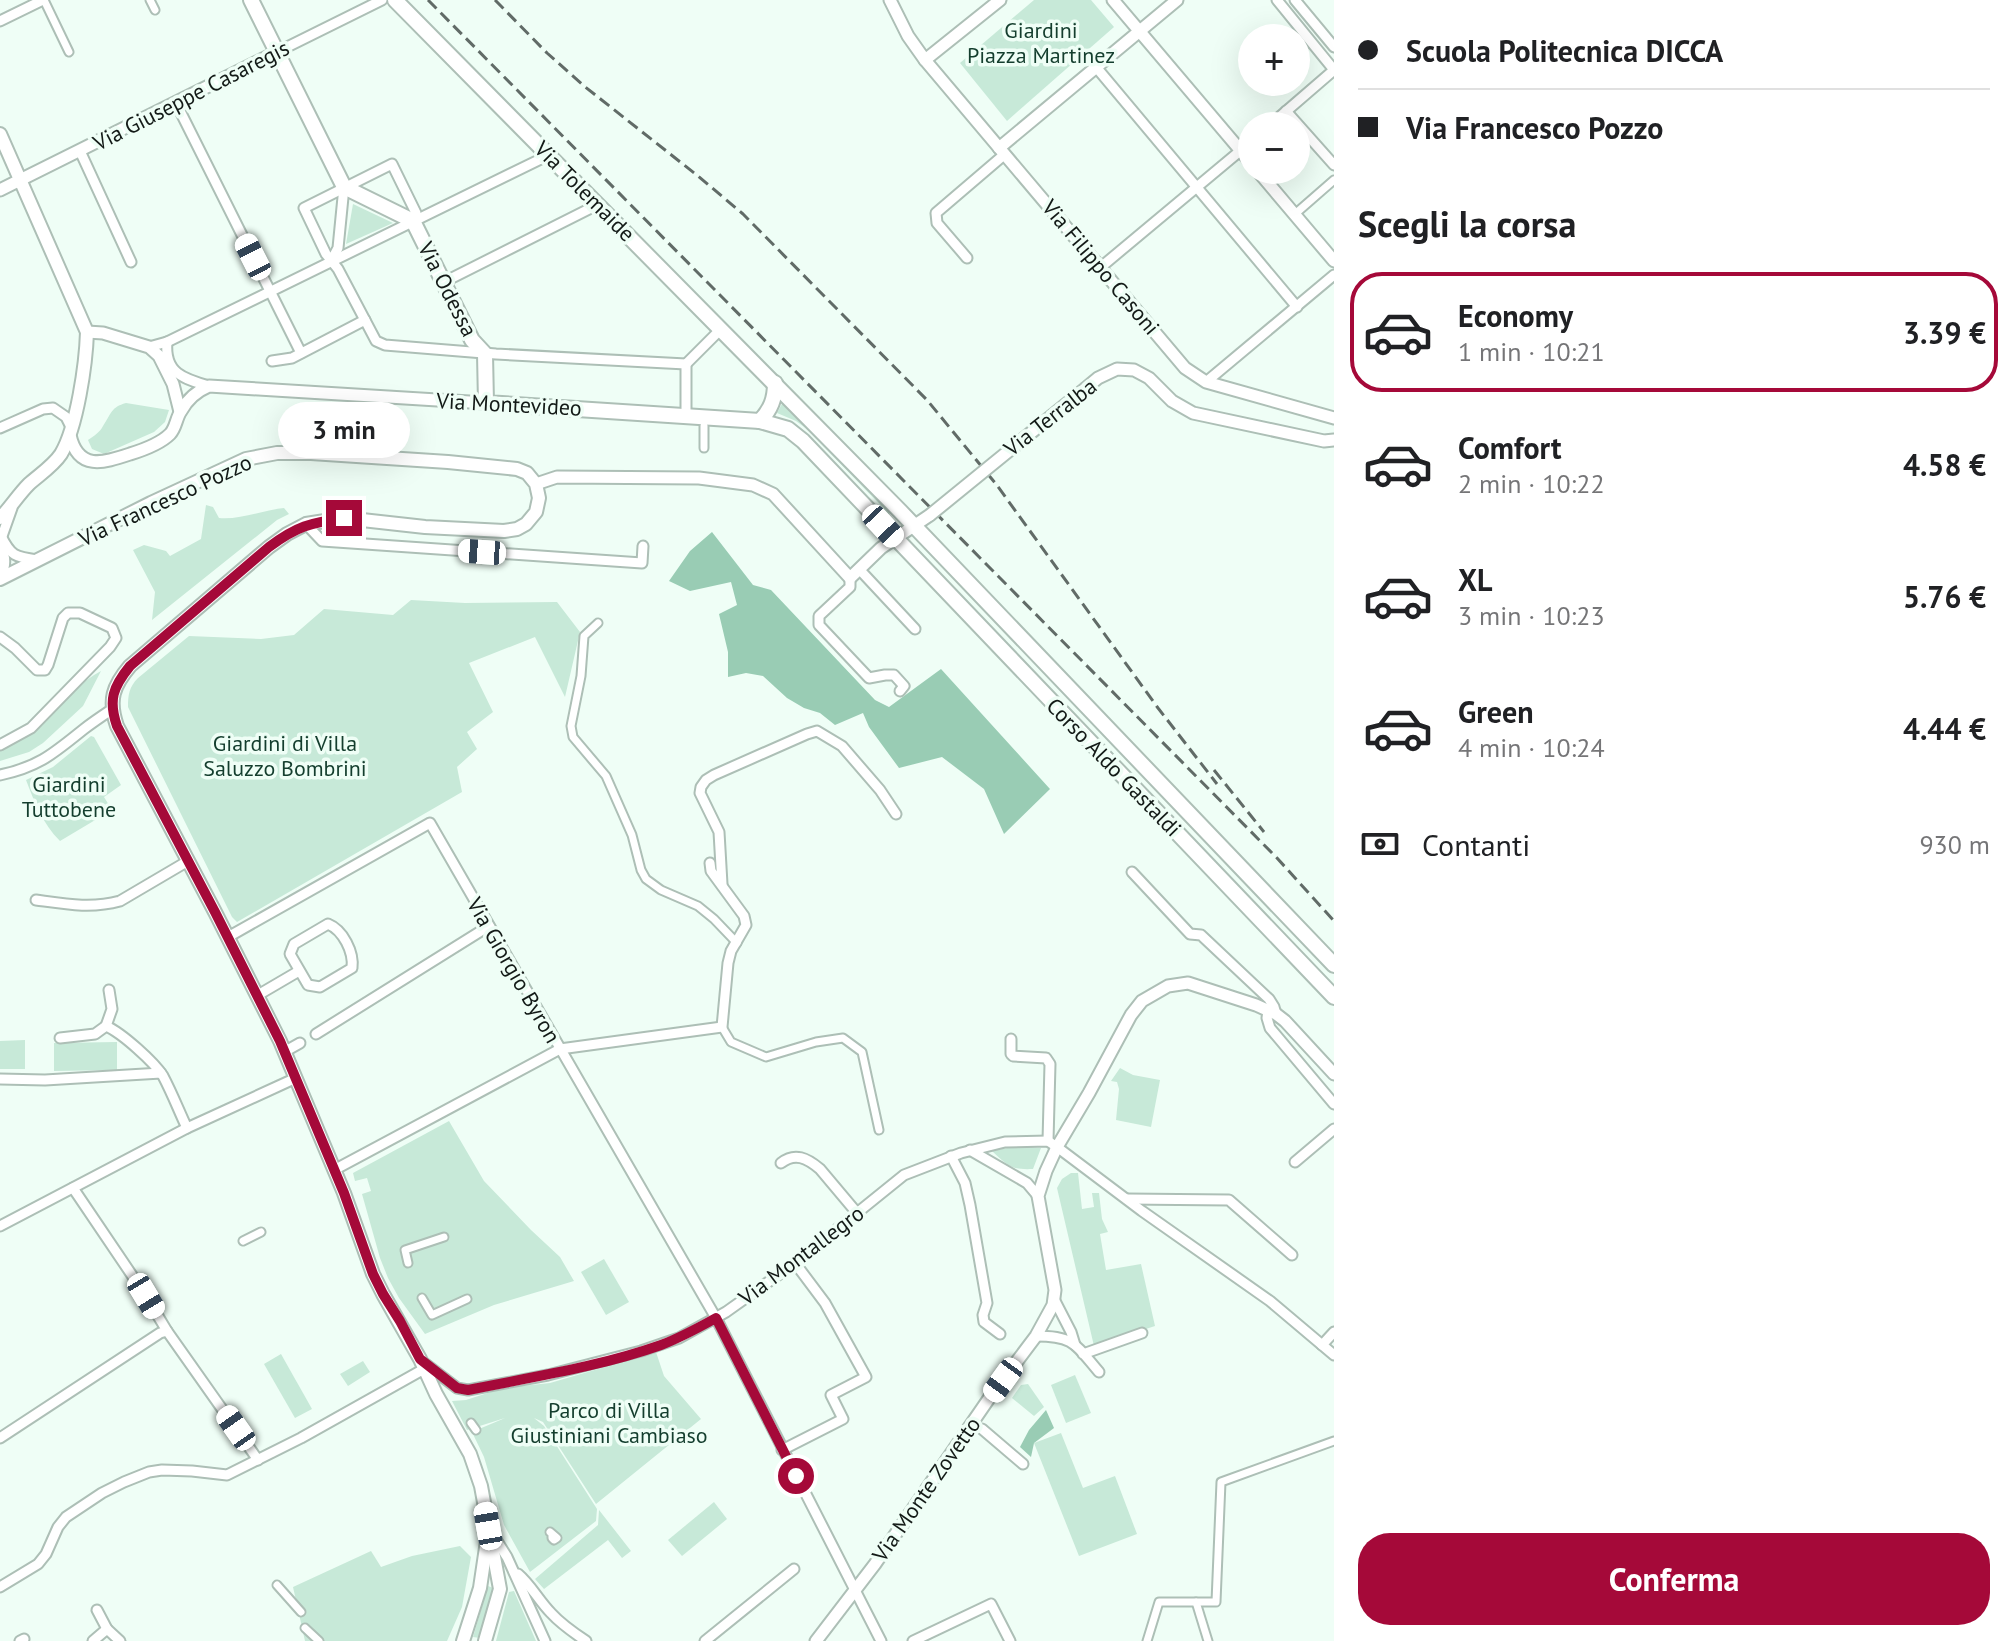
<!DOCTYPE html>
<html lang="it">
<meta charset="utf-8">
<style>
body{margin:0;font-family:"PT Sans",sans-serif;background:#f2f2f2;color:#202124;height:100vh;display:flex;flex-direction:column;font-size:30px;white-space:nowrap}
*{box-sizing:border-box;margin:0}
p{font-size:26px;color:#757577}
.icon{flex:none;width:44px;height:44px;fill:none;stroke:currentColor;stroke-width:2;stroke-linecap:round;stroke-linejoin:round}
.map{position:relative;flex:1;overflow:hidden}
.drawer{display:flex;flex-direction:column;background:#fff;width:680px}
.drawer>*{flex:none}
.hud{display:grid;align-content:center;height:176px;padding:0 24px;background:#fff}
.fabs{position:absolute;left:1238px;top:24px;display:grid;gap:16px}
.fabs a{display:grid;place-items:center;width:72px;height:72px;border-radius:50%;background:#fff;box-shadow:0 8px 32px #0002;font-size:40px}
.end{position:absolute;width:36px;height:36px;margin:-18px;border:10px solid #a50939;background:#fff;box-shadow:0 0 0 4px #fff}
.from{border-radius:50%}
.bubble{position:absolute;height:56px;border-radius:28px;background:#fff;box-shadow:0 8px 32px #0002;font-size:26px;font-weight:700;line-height:56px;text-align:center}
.car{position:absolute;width:24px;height:48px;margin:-24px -12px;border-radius:10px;box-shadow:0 0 6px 2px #0007;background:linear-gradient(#fff 24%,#345 0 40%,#fff 0 76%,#345 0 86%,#fff 0)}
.hud b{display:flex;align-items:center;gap:28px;height:76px;font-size:30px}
.hud b+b{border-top:2px solid #e0e0e0}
.hud i{width:20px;height:20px;background:#202124}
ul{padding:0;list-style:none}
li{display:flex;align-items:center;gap:24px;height:120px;margin:0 16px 12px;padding:0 8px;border:4px solid transparent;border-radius:32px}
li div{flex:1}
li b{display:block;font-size:30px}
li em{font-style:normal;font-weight:700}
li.on{border-color:#a50939}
li>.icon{width:72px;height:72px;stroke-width:1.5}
h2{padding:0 24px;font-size:36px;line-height:96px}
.pay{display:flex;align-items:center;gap:20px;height:88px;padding:0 24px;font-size:30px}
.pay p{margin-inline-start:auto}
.action{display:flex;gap:16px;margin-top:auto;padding:16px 24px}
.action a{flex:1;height:92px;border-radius:32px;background:#a50939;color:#fff;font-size:32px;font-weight:700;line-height:92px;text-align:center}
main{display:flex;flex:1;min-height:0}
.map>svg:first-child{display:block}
</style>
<main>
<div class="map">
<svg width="1334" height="1641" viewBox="0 0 1334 1641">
<rect width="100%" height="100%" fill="#effef6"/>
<g fill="#c7e9d8">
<path d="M1034,0h57l23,27 -107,94 -47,-58z"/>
<path d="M353,204l40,19 -47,21z"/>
<path d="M783,402l108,110 -2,2 -82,-85 -11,-8 -19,-8z"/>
<path d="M126,403l43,7 -4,12 -11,10 -50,22 -12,-5 -4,-9c6,-4 12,-8 15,-14 8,-12 8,-19 23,-23z"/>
<path d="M206,505l7,2 6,11c21,2 44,-8 65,-10l5,6 -12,6 -125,100 3,-28 -22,-42 11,-5 22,6 4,5 31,-17z"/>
<path d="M411,600l54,3 92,-1 23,30 -15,65 -30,-60 -66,26 24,49 -26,20 10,17 -20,18 5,25 -225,130 -5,-5 -104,-210c0,-12 1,-20 10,-29l51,-42 72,3 33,-4 30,-26 69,6z"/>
<path d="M101,671l-18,35 -40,37 -14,9 -29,9v-11c41,-16 63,-59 101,-79z"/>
<path d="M91,736l3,1 27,48 -17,12 8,13 -52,31c-18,-18 -25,-38 -34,-61l27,-13z"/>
<path d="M25,1040v29h-25v-28z"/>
<path d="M117,1042v28l-63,1v-28z"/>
<path d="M1120,1068l13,7 27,5 -9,47 -35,-7 3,-31 -2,-7 -6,-1z"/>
<path d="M449,1121l35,60 47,49 29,27 14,24 -80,24 -69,29 -26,-36 -11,-20 -8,-20 -18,-64 9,-3 -4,-13 -12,3 -2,-8z"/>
<path d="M1017,1146l24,2 -8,21c-22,1 -25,-3 -41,-18z"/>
<path d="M1071,1173h7l4,36 12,-2 -2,-14h7l3,26 6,13 -8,2 6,36 35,-6 14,62 -61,20 -37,-158 5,-9z"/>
<path d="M604,1259l25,43 -23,13 -25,-43z"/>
<path d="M656,1352l8,24 37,43 -105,85 -53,-82 -9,-4 10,8 53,83 -1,12 -66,51 -26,-47 -20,-68 -12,-25 33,-14 -38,12 -15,-29 14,-1 37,-12 47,-5z"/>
<path d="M281,1354l31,55 -17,9 -31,-54z"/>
<path d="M363,1361l7,11 -22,14 -8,-12z"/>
<path d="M1075,1375l16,38 -25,10 -15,-38z"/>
<path d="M1028,1384l16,23 -10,9 -22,-18 9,-13z"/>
<path d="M1061,1433l22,55 32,-12 22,58 -58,22 -45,-113z"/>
<path d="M714,1502l13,17 -45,37 -14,-16z"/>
<path d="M599,1510l32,41 -9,7 -14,-18 -64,49 -9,-10 63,-54z"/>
<path d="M460,1546l11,11 -9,50 -15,34h-142l-12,-54 78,-36 10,16 31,-11z"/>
<path d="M488,1586l5,2 -2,13 -11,37 -7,-1z"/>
<path d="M514,1591l22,50h-40l13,-49z"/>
</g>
<g fill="#99ccb4">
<path d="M712,532l41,53 18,5 104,110 14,7 52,-38 109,120 -46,45 -20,-45 -42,-32 -43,11 -30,-41 -6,-14 -28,12 -15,-12 -16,-5 -17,-10 -24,-22 -17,-3 -18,4v-25l-9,-38 18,-9 -6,-23 -41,9 -21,-10 21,-30z"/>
<path d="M1046,1410l8,18 -20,15 -3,14 -11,-10 9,-17z"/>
</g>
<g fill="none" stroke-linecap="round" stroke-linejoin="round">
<g stroke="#adbfb6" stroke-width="11">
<g id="pedestrian">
<path d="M44,0l25,52"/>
<path d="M150,0l5,10"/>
<path d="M1295,214l39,-34"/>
<path d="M704,448v-22"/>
<path d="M598,623l-14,13 -3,40 -10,50 2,11 33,39 26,59 9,35 5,9 15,11 37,16 16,13 23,24"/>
<path d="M722,1027l9,15 35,15 50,-15 27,-4 19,14 17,78"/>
<path d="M243,1241l18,-9"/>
<path d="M408,1263l-3,-13 39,-13"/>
<path d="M422,1298l10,17 35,-16"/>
<path d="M471,1423l5,7"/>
<path d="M550,1532l7,6 -3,2 -2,-2v-3"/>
<path d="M277,1585l24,27"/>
<path d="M1196,1602l12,39"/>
<path d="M305,1628l14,13"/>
<path d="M1147,1641l12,-39h57l5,-120 113,-41"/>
</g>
</g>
<g stroke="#adbfb6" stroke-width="13">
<g id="minor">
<path d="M1277,0l57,70"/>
<path d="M1295,0l39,47"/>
<path d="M0,21l43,-21"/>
<path d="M277,52l105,-52"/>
<path d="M1096,67l201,240"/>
<path d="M176,103l125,250"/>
<path d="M1286,111l48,54"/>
<path d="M1269,126l65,-56"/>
<path d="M80,151l51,111"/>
<path d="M413,221l3,-8 -24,-49 -88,44 22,46 12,15 38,72 9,4 111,9 190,10 35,-35"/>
<path d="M967,258l-30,-35 -1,-10 69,-59"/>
<path d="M331,261l7,-13 6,-61"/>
<path d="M1101,267l151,-126"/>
<path d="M444,282l155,-78"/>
<path d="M167,342c-3,31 17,37 42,44"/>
<path d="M149,347l18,-5 382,-187"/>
<path d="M272,361l20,-3 73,-38"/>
<path d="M1206,382l128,-107"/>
<path d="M686,415v-51"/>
<path d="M0,428l43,-19 10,-1 13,9 5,10"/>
<path d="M306,524l16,17 320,22 1,-17"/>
<path d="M1,536c10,20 14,21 36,24"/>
<path d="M1,539l11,-31"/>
<path d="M859,569l56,60"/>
<path d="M850,578v9l-31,29v9l50,53 16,-3h9l10,11 -4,5"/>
<path d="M0,637l15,11 22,22h8l3,-5 15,-47 5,-5h12l32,15 4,10 -6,9 -79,81 -31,17"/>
<path d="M0,775c39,-8 54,-22 84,-46 9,-7 18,-13 27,-19"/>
<path d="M1132,872l58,62 11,1 68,64 5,8 2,7"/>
<path d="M722,884l-3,-52 -19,-39 1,-6 5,-7 8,-5 93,-41 10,-3 25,15 38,44 16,24"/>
<path d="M36,900c29,4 55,9 84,1l68,-40"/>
<path d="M328,924c15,6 26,28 24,44l-32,19 -12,-2 -18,-31 4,-10z"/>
<path d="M228,937l202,-114 286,495 165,323"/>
<path d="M258,995l41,-24"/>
<path d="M1268,1010l-1,8 3,10 64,76"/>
<path d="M106,1026l6,-17 -3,-19"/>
<path d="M316,1034l173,-108"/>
<path d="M60,1038l35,-4 11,-8c16,7 48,36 57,50 9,17 16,35 24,52"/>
<path d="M1011,1039v15l2,2 33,2 4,6 -2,77"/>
<path d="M284,1052l16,-9"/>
<path d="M0,1079l45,1 116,-7"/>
<path d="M970,1150l57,33 11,13"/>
<path d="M951,1156l14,27 5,22 17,98 -4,12 1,7 16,12"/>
<path d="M1295,1162l39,-33"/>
<path d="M781,1163c14,-11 26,-5 39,6l37,44"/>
<path d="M334,1170l226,-121 162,-22 6,-64 3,-12 15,-26 -2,-9 -33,-45 -1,-8"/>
<path d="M73,1188l73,108 21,35 91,129"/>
<path d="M1127,1199l102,1 63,55"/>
<path d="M0,1226l187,-98 109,-50"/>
<path d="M1054,1299l17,33 4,13"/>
<path d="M1036,1336c38,0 39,8 63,36"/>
<path d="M1322,1345l12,-13"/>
<path d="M1083,1354l59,-21"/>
<path d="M423,1362l34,26 11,2 80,-15 93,-24 38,-13 47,-26 69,-49 109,-88 57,-22 44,-11 43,-1 9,6 85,64 128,90 64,54"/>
<path d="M982,1429l41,35"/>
<path d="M0,1438l160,-105 7,-2"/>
<path d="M782,1450l61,-31 -12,-24 35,-18 -41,-74 -30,-40"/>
<path d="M492,1533l15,24 38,84"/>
<path d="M518,1574c13,11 21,27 33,39 10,11 23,20 35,28"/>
<path d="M0,1587l38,-23 8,-10 12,-27 8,-10 36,-24 22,-11 25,-10 13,-2 30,1 35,4 74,-37 123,-69"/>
<path d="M97,1610l10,19"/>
<path d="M20,1641l4,-2"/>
<path d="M93,1641l14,-12 13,12"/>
<path d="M705,1641l89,-72"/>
<path d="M913,1641l78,-37 19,37"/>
</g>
</g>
<g stroke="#adbfb6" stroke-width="15">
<g id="tertiary">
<path d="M890,0l18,36 17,24 260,308 21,14 128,36"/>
<path d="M1113,0l139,164"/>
<path d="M925,60l75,-60"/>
<path d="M999,148l178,-148"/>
<path d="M1257,170l77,91"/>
<path d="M0,190l277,-138"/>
<path d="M87,332l16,1 46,14 10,9 14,28 7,28"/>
<path d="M1086,388l12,-10 19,-9 17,1 15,8 23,23 21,12 131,28 10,-1"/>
<path d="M70,435c8,36 33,28 60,19 13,-4 30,-10 40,-20 6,-6 6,-16 11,-23 6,-11 16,-20 28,-25l277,17"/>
<path d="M536,484l21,-7 142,1 54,7 20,9 77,84 31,-30 49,-33"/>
<path d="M0,546c5,12 5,19 0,31"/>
<path d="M816,1641l59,-77 115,-167 46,-61 17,-31 2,-15 -17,-94 8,-25 11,-24 32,-54 42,-78 11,-14 26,-15 20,-3 68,22 20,9 9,7 49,53"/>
</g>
</g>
<g stroke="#adbfb6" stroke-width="16">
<g id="secondary">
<path d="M0,134l87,198c-1,32 -10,95 -26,122 -8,12 -22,21 -32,30 -11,11 -18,23 -29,34"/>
<path d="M0,579l151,-76 95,-44 31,-6h34l137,9 69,7 10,4 9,11 3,14 -3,14 -10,12 -9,5 -13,2 -79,-4 -81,-9 -38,6 -19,10 -18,13 -139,119c-17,20 -22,34 -13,60l98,186 65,129 64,152 29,81 10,20 37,65 16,35 34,60 11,32 19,103 -15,52"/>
<path d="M463,1641l17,-53 7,-47"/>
</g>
</g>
<g stroke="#adbfb6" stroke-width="18">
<g id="primary">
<path d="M251,0l93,187 69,34 59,119 13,14 1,49 274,18 28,8 15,12 531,556"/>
<path d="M395,0l505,511 434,454"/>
<path d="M760,421c11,-12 15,-22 15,-38"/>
</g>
</g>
<use href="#pedestrian" stroke="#fff" stroke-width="7"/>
<use href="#minor" stroke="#fff" stroke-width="9"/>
<use href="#tertiary" stroke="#fff" stroke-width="11"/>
<use href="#secondary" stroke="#fff" stroke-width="12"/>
<use href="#primary" stroke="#fff" stroke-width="14"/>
<g stroke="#616b67" stroke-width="3" stroke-dasharray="12 6" stroke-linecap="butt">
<path d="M428,0l849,858 57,63"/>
<path d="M495,0l52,53 37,33 114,90 45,38 184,186 69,84 162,224 59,76"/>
<path d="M1214,770l50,62"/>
</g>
<g stroke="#adbfb6" stroke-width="15" stroke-linecap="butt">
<path id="tertiary-bridge" d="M930,515l156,-127"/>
</g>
<use href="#tertiary-bridge" stroke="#fff" stroke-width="11"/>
</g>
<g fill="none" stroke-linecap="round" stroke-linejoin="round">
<path stroke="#a50939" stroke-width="10" d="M344,518c-34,5 -47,8 -75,29l-139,119c-17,21 -22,34 -13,60l98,186 65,129 64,152 29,81 10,20 17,27 20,38 37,29 11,2c64,-13 131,-23 193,-45 19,-7 37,-17 55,-27l80,158"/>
</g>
<g text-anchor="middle" stroke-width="7" stroke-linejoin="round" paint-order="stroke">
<g font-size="22" fill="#143e2e" stroke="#effef6">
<text x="1041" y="38">Giardini<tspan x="1041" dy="25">Piazza Martinez</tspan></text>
<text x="285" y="751">Giardini di Villa<tspan x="285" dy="25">Saluzzo Bombrini</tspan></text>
<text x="69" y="792">Giardini<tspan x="69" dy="25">Tuttobene</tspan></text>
<text x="609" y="1418">Parco di Villa<tspan x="609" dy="25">Giustiniani Cambiaso</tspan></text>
</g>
<g font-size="22" fill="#131a17" stroke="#effef6">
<text transform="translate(191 95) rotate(-27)" y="8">Via Giuseppe Casaregis</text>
<text transform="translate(585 191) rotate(45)" y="8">Via Tolemaide</text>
<text transform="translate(1101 267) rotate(50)" y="8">Via Filippo Casoni</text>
<text transform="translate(448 289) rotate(63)" y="8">Via Odessa</text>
<text transform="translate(509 404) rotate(3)" y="8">Via Montevideo</text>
<text transform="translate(1050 417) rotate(-38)" y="8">Via Terralba</text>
<text transform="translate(165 500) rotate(-25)" y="8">Via Francesco Pozzo</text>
<text transform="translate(1114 767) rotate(46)" y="8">Corso Aldo Gastaldi</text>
<text transform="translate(514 970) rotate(60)" y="8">Via Giorgio Byron</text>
<text transform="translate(801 1255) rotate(-37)" y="8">Via Montallegro</text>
<text transform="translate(926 1489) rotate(-55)" y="8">Via Monte Zovetto</text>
</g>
</g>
</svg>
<div class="fabs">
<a>+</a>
<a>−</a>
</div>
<i class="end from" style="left:796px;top:1476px"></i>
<i class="end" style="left:344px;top:518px"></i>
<div class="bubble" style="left:278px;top:402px;width:132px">3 min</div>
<i class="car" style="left:253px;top:257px;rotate:333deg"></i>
<i class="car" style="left:883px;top:526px;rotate:137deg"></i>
<i class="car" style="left:482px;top:552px;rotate:274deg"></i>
<i class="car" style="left:146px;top:1296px;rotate:149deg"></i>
<i class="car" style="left:1003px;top:1380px;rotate:216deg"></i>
<i class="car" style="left:236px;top:1428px;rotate:325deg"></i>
<i class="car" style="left:488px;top:1526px;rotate:350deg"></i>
</div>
<section class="drawer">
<div class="hud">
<b><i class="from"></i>Scuola Politecnica DICCA</b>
<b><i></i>Via Francesco Pozzo</b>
</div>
<h2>Scegli la corsa</h2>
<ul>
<li class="on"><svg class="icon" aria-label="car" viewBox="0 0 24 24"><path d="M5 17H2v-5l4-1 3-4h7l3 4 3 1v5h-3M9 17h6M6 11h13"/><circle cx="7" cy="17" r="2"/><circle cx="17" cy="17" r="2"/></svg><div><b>Economy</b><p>1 min · 10:21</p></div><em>3.39 €</em></li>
<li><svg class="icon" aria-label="car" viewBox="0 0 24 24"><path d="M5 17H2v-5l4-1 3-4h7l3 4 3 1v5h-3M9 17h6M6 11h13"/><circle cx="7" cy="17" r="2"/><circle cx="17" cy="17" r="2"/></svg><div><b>Comfort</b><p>2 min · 10:22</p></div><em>4.58 €</em></li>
<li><svg class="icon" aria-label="car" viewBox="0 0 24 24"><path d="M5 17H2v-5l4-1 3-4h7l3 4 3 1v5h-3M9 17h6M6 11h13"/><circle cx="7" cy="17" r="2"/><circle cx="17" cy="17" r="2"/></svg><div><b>XL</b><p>3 min · 10:23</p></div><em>5.76 €</em></li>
<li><svg class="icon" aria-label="car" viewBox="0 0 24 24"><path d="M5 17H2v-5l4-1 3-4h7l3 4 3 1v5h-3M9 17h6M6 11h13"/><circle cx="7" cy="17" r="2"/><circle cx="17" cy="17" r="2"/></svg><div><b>Green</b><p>4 min · 10:24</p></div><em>4.44 €</em></li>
</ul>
<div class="pay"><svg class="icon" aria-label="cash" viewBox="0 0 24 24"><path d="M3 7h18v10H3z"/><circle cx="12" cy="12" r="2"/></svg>Contanti<p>930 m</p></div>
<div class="action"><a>Conferma</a></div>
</section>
</main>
